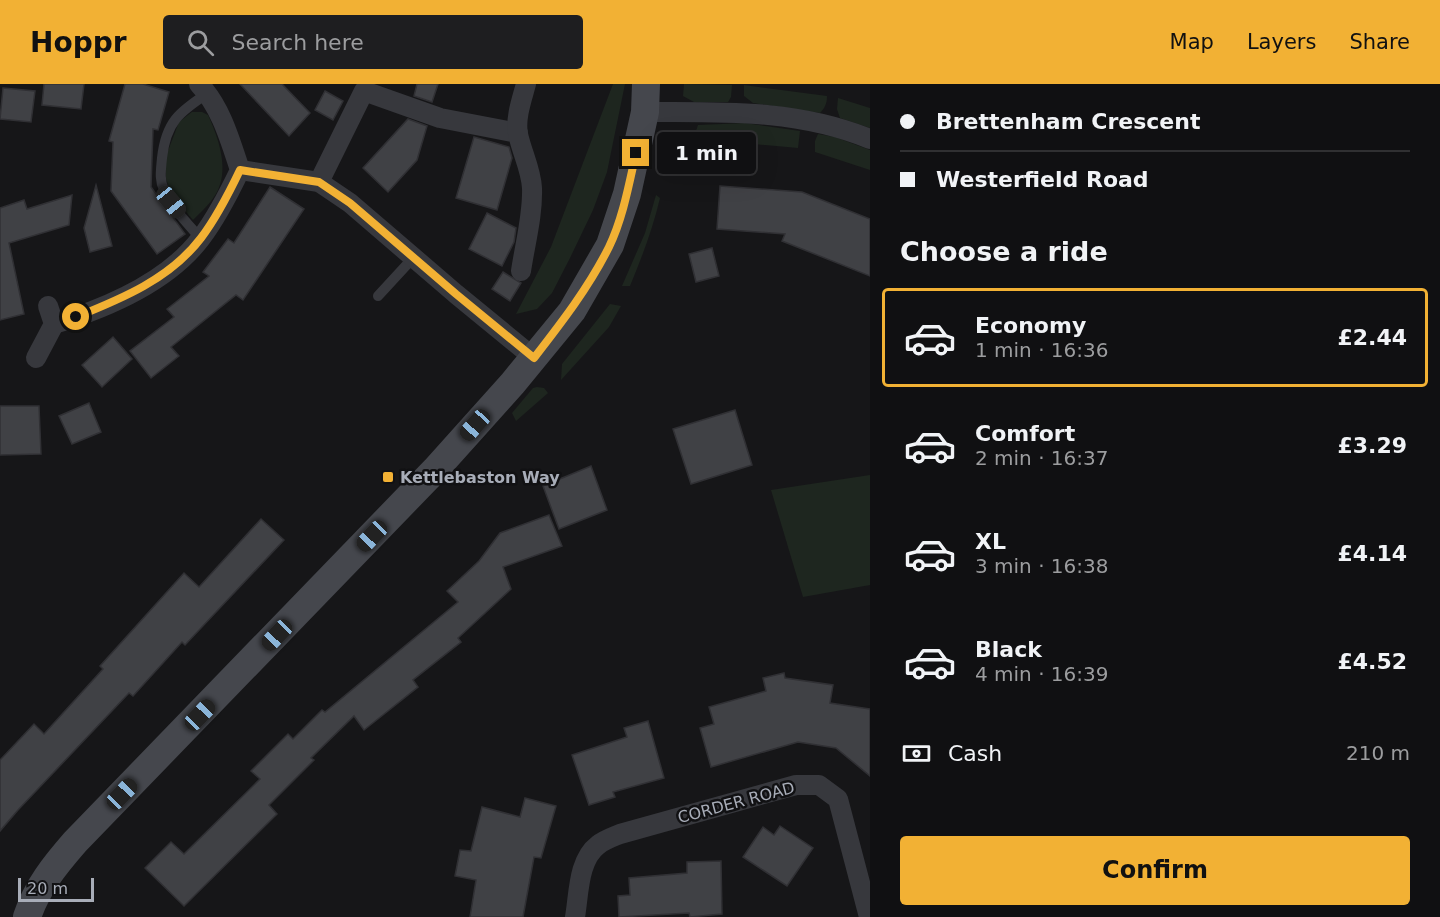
<!DOCTYPE html>
<meta charset="utf-8">
<style>
body{margin:0;font-family:"DejaVu Sans",sans-serif;background:#1e1e20;color:#f1f3f6;height:100vh;display:flex;flex-direction:column;font-size:22px;white-space:nowrap}
*{box-sizing:border-box;margin:0}
p{font-size:20px;color:#9c9d9f}
.icon{flex:none;width:33px;height:33px;fill:none;stroke:currentColor;stroke-width:2;stroke-linecap:round;stroke-linejoin:round}
.map{position:relative;flex:1;overflow:hidden}
.panel{display:flex;flex-direction:column;background:#101012;width:570px}
.panel>*{flex:none}
.top-card{display:grid;align-content:center;height:132px;padding:0 30px;background:#101012}
.scale{position:absolute;left:18px;bottom:15px;width:76px;box-sizing:border-box;padding-left:6px;border:3px solid #a8adb8;border-top:0;font-size:16px;line-height:21px;white-space:nowrap;color:#a8adb8;-webkit-text-stroke:4px #111113;paint-order:stroke}
.end{position:absolute;width:27px;height:27px;margin:-14px;border:8px solid #f2b134;background:#111;box-shadow:0 0 0 3px #111}
.from{border-radius:50%}
.bubble{position:absolute;height:42px;border-radius:6px;background:#101012;box-shadow:0 6px 24px #0002,0 0 0 2px #303032;font-size:20px;font-weight:700;line-height:42px;text-align:center}
.car{position:absolute;width:18px;height:36px;margin:-18px -9px;border-radius:8px;box-shadow:0 0 4px 2px #0007;background:linear-gradient(#222 24%,#8ab4d8 0 40%,#222 0 76%,#8ab4d8 0 86%,#222 0)}
.top-card b{display:flex;align-items:center;gap:21px;height:57px;font-size:22px}
.top-card b+b{border-top:2px solid #303032}
.top-card i{width:15px;height:15px;background:#f1f3f6}
ul{padding:0;list-style:none}
li{display:flex;align-items:center;gap:18px;height:99px;margin:0 12px 9px;padding:0 18px;border:3px solid transparent;border-radius:6px}
li div{flex:1}
li b{display:block;font-size:22px}
li em{font-style:normal;font-weight:700}
li.current{border-color:#f2b134}
li>.icon{width:54px;height:54px;stroke-width:1.5}
h2{padding:0 30px;font-size:27px;line-height:72px}
.pay{display:flex;align-items:center;gap:15px;height:66px;padding:0 30px;font-size:22px}
.pay p{margin-inline-start:auto}
.primary-button{display:flex;gap:12px;margin-top:auto;padding:12px 30px}
.primary-button a{flex:1;height:69px;border-radius:6px;background:#f2b134;color:#111;font-size:24px;font-weight:700;line-height:69px;text-align:center}
header{display:flex;align-items:center;gap:36px;box-sizing:border-box;height:84px;padding:0 30px;background:#f2b134;color:#111}
header strong{font-size:28px}
nav{display:flex;gap:33px;margin-inline-start:auto;font-size:21px}
.search{width:420px;height:54px;background:#1e1e20;display:flex;align-items:center;gap:15px;box-sizing:border-box;padding:0 21px;border-radius:6px;color:#9c9d9f;font-size:22px}
main{display:flex;flex:1;min-height:0}
.map>svg:first-child{display:block}
</style>
<header>
<strong>Hoppr</strong>
<div class="search"><svg class="icon" aria-label="search" viewBox="0 0 24 24"><circle cx="10" cy="10" r="6"/><path d="M15 15l6 6"/></svg>Search here</div>
<nav><a>Map</a><a>Layers</a><a>Share</a></nav>
</header>
<main>
<div class="map">
<svg width="870" height="833" viewBox="0 0 870 833">
<rect width="100%" height="100%" fill="#161618"/>
<g fill="#1e261f">
<path d="M613,0h12l-18,88 -14,38 -23,48 -18,35 -15,16 -21,5 35,-67z"/>
<path d="M684,0l48,1 -1,12 -3,5h-34l-11,-6z"/>
<path d="M744,1l83,11c0,7 -2,12 -7,17l-67,-10 -9,-7z"/>
<path d="M838,14l32,10v20l-30,-10 -3,-9z"/>
<path d="M192,28h10l6,3c10,22 21,52 10,75 -5,11 -16,21 -25,30l-23,-27 -4,-15v-22l13,-34z"/>
<path d="M745,39l55,8 -2,17 -55,-5 -43,-1 -5,-8 3,-9z"/>
<path d="M818,50l17,3 35,13v20l-55,-18v-11z"/>
<path d="M656,111l4,3c-7,30 -18,59 -30,88h-8l23,-53z"/>
<path d="M610,220l11,2 -12,21 -48,53 1,-16z"/>
<path d="M537,303l7,1 4,5 -32,28 -4,-8 21,-25z"/>
<path d="M870,391v110l-67,12 -32,-107z"/>
</g>
<g fill="#404145" stroke="#303034" stroke-width="1.5">
<path d="M44,0h40l-3,25 -39,-4z"/>
<path d="M125,0h18l26,8 -11,38 -5,-1 -2,58 34,47 -28,20 -46,-63 2,-49 -4,-1z"/>
<path d="M240,0h42l28,29 -21,23z"/>
<path d="M417,0h21l-6,18 -18,-6z"/>
<path d="M3,4l32,3 -4,31 -31,-3z"/>
<path d="M325,7l18,10 -10,19 -18,-10z"/>
<path d="M408,35l19,7 -10,34 -29,32 -25,-24z"/>
<path d="M474,53l35,10 3,11 -15,52 -41,-12z"/>
<path d="M96,101l16,61 -22,6 -6,-24z"/>
<path d="M720,102l82,6 68,27v57l-88,-35 3,-7 -68,-5z"/>
<path d="M270,103l34,22 -61,91 -7,-5 -65,52 8,9 -28,22 -21,-27 44,-34 -7,-8 42,-33 -6,-4 25,-33 6,4z"/>
<path d="M72,111l-3,30 -60,18 15,71 -24,6v-112l24,-8 3,9z"/>
<path d="M487,129l29,15 -2,14 -12,24 -33,-17z"/>
<path d="M712,164l7,28 -23,6 -7,-28z"/>
<path d="M503,188l18,11 -11,18 -18,-12z"/>
<path d="M113,253l19,22 -30,28 -20,-22z"/>
<path d="M89,319l12,29 -29,12 -13,-28z"/>
<path d="M0,322h39l2,48 -41,1z"/>
<path d="M735,326l17,55 -61,19 -18,-55z"/>
<path d="M591,382l16,44 -48,19 -16,-43z"/>
<path d="M549,431l13,31 -59,21 8,22 -53,49 3,4 -48,38 5,7 -54,43 -10,-14 -43,42 3,2 -45,45 8,9 -93,92 -39,-38 26,-26 13,12 76,-75 -9,-8 37,-37 5,5 29,-29 3,2 133,-110 -11,-11 32,-30 21,-28z"/>
<path d="M261,435l23,21 -99,105 -3,-3 -49,54 -4,-3 -111,117 -18,21v-71l34,-36 10,10 59,-65 -3,-3 84,-93 15,14z"/>
<path d="M784,589l1,5 48,7 -3,18 40,6v67l-34,-28 -38,-6 -87,25 -11,-39 14,-4 -5,-17 57,-16 -3,-13z"/>
<path d="M648,637l16,57 -51,14 2,5 -26,8 -17,-50 55,-18 -3,-9z"/>
<path d="M525,714l31,8 -15,52 -7,-1 -11,60h-53l6,-37 -21,-4 5,-26 11,1 11,-44 38,10z"/>
<path d="M780,742l33,22 -26,38 -44,-29 20,-30 11,8z"/>
<path d="M721,777l1,53 -32,3 -1,-4 -70,4 -1,-21 12,-1 -1,-17 58,-5v-11z"/>
</g>
<g fill="none" stroke-linecap="round" stroke-linejoin="round">
<g stroke="#37383d" stroke-width="10">
<path d="M201,155c-13,-15 -29,-31 -37,-49 -5,-11 -3,-20 -2,-32 4,-36 17,-46 46,-65"/>
<path d="M378,212l35,-38"/>
</g>
<g stroke="#37383d" stroke-width="20">
<path d="M645,28c78,0 152,-3 225,27"/>
<path d="M240,86l79,12 31,21 106,91 78,64"/>
<path d="M319,98l45,-91 76,27 78,15"/>
<path d="M521,187c4,-27 12,-56 11,-83 -1,-19 -10,-35 -14,-54 -3,-16 4,-35 8,-50"/>
<path d="M54,240c53,-16 113,-41 147,-86 16,-21 28,-45 39,-68 -10,-30 -19,-63 -41,-86"/>
<path d="M36,274l18,-34 -6,-18"/>
<path d="M575,833c4,-23 3,-57 23,-72 6,-5 15,-8 22,-11l176,-49h23l19,14 31,118"/>
</g>
<path stroke="#45474d" stroke-width="28" d="M27,833c10,-30 28,-52 48,-75l360,-372 78,-87 59,-72 38,-66 17,-51 18,-82 1,-28"/>
</g>
<g fill="none" stroke-linecap="round" stroke-linejoin="round">
<path stroke="#f2b134" stroke-width="8" d="M76,233c45,-18 94,-38 125,-79 16,-21 28,-45 39,-68l79,12 31,21 106,91 78,64c28,-36 55,-71 75,-111 14,-29 20,-63 27,-94"/>
</g>
<rect fill="#f2b134" stroke="#111113" stroke-width="2" x="382" y="387" width="12" height="12" rx="3"/>
<g text-anchor="middle" stroke-width="5" stroke-linejoin="round" paint-order="stroke">
<g font-size="16" font-weight="bold" fill="#a8adb8" stroke="#111113" text-anchor="start">
<text x="400" y="399">Kettlebaston Way</text>
</g>
<g font-size="16" fill="#a8adb8" stroke="#111113">
<text transform="translate(736 718) rotate(-15)" y="6">CORDER ROAD</text>
</g>
</g>
</svg>
<div class="scale">20 m</div>
<i class="end from" style="left:76px;top:233px"></i>
<i class="end" style="left:636px;top:69px"></i>
<div class="bubble" style="left:657px;top:48px;width:99px">1 min</div>
<i class="car" style="left:171px;top:118px;rotate:141deg"></i>
<i class="car" style="left:475px;top:341px;rotate:222deg"></i>
<i class="car" style="left:372px;top:452px;rotate:224deg"></i>
<i class="car" style="left:277px;top:551px;rotate:224deg"></i>
<i class="car" style="left:200px;top:631px;rotate:44deg"></i>
<i class="car" style="left:122px;top:710px;rotate:44deg"></i>
</div>
<section class="panel">
<div class="top-card">
<b><i class="from"></i>Brettenham Crescent</b>
<b><i></i>Westerfield Road</b>
</div>
<h2>Choose a ride</h2>
<ul>
<li class="current"><svg class="icon" aria-label="car" viewBox="0 0 24 24"><path d="M5 17H2v-5l4-1 3-4h7l3 4 3 1v5h-3M9 17h6M6 11h13"/><circle cx="7" cy="17" r="2"/><circle cx="17" cy="17" r="2"/></svg><div><b>Economy</b><p>1 min · 16:36</p></div><em>£2.44</em></li>
<li><svg class="icon" aria-label="car" viewBox="0 0 24 24"><path d="M5 17H2v-5l4-1 3-4h7l3 4 3 1v5h-3M9 17h6M6 11h13"/><circle cx="7" cy="17" r="2"/><circle cx="17" cy="17" r="2"/></svg><div><b>Comfort</b><p>2 min · 16:37</p></div><em>£3.29</em></li>
<li><svg class="icon" aria-label="car" viewBox="0 0 24 24"><path d="M5 17H2v-5l4-1 3-4h7l3 4 3 1v5h-3M9 17h6M6 11h13"/><circle cx="7" cy="17" r="2"/><circle cx="17" cy="17" r="2"/></svg><div><b>XL</b><p>3 min · 16:38</p></div><em>£4.14</em></li>
<li><svg class="icon" aria-label="car" viewBox="0 0 24 24"><path d="M5 17H2v-5l4-1 3-4h7l3 4 3 1v5h-3M9 17h6M6 11h13"/><circle cx="7" cy="17" r="2"/><circle cx="17" cy="17" r="2"/></svg><div><b>Black</b><p>4 min · 16:39</p></div><em>£4.52</em></li>
</ul>
<div class="pay"><svg class="icon" aria-label="cash" viewBox="0 0 24 24"><path d="M3 7h18v10H3z"/><circle cx="12" cy="12" r="2"/></svg>Cash<p>210 m</p></div>
<div class="primary-button"><a>Confirm</a></div>
</section>
</main>
